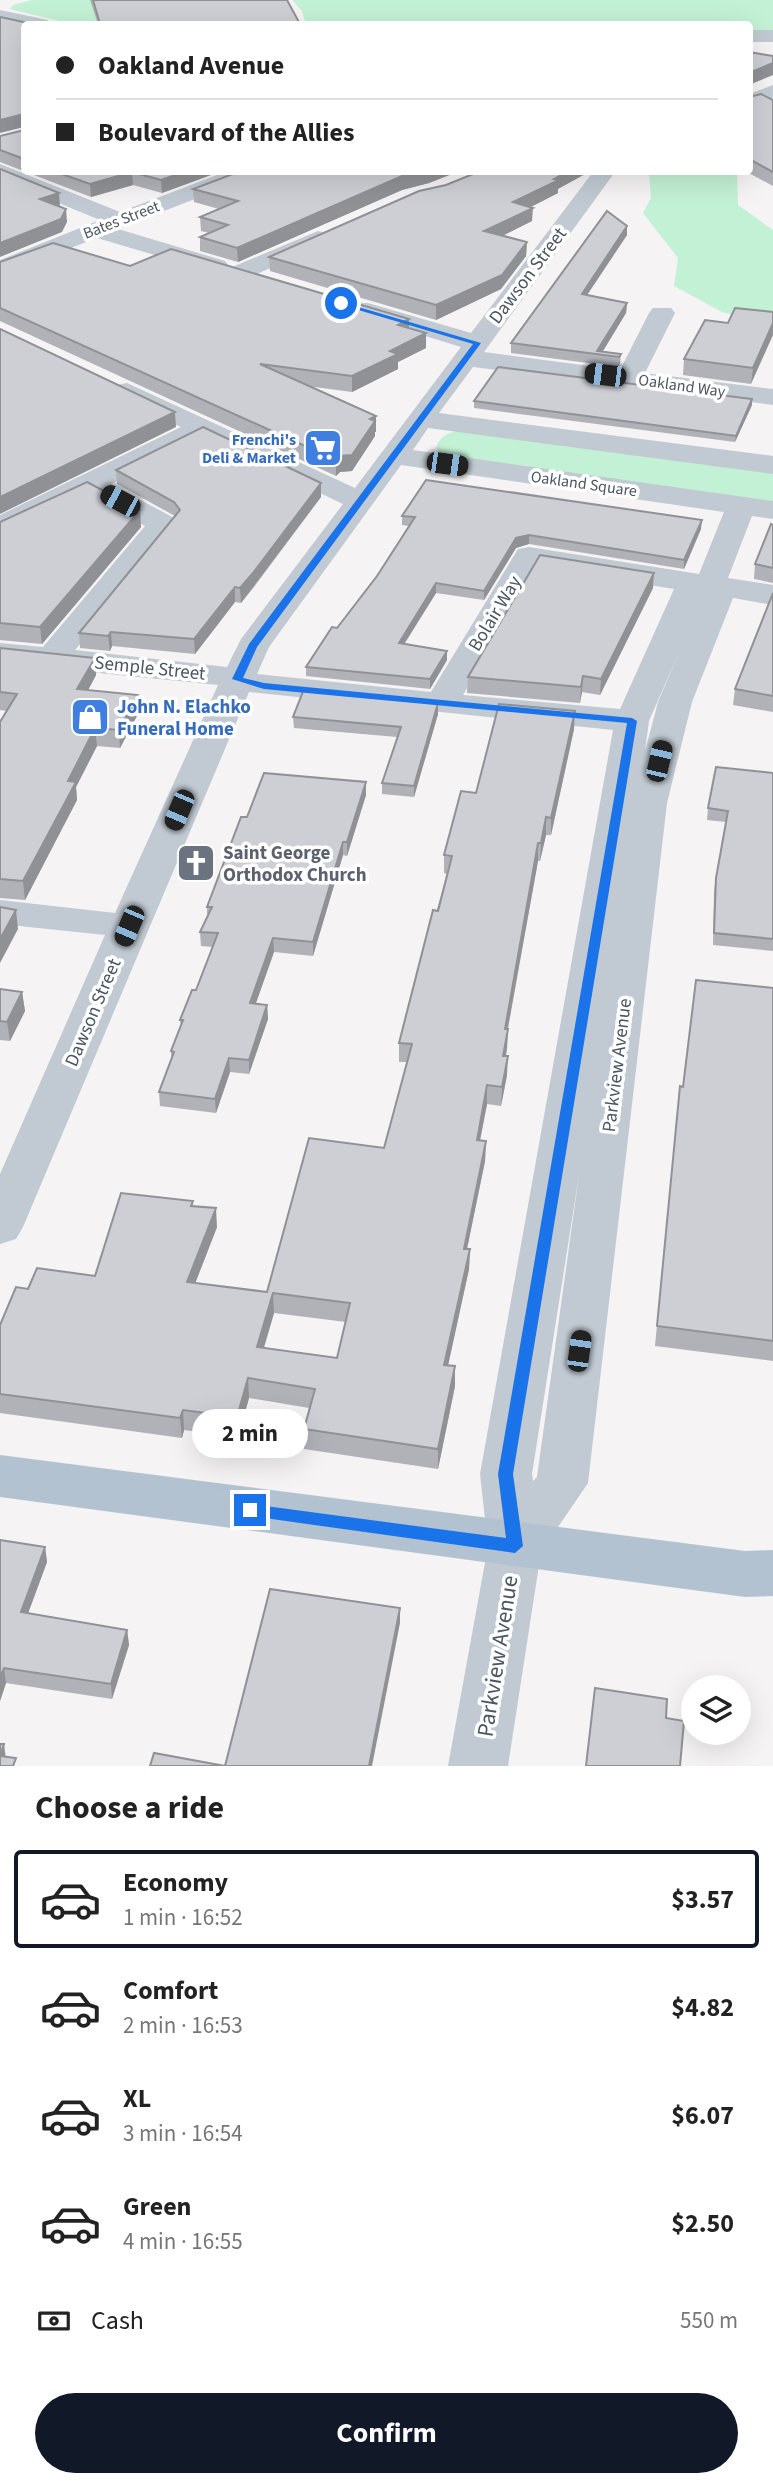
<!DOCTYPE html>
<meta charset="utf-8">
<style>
body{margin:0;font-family:"Source Sans 3",sans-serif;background:#f6f6f6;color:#222;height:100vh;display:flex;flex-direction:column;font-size:26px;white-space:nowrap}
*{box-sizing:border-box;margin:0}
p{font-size:23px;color:#767676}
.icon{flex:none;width:38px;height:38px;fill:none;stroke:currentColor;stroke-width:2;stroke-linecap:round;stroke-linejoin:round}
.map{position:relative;height:1766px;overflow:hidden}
.panel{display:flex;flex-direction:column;background:#fff;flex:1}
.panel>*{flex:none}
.top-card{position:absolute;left:21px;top:21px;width:732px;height:154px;border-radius:7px;box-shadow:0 7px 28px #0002;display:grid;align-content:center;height:154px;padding:0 35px;background:#fff}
.controls{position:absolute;left:681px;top:1675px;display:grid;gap:14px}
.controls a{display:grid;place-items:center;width:70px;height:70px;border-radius:50%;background:#fff;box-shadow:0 7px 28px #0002;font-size:35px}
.end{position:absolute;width:32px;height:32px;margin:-16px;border:9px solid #1a73e8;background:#fff;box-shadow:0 0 0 4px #fff}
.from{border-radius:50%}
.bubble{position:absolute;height:49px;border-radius:24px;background:#fff;box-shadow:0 7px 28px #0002;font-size:23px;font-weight:700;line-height:49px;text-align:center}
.car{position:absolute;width:21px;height:42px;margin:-21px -10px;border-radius:9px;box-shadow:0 0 5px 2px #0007;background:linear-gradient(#222 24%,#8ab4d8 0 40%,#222 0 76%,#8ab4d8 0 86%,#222 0)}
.top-card b{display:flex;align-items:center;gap:24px;height:66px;font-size:26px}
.top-card b+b{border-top:2px solid #e0e0e0}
.top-card i{width:18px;height:18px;background:#222}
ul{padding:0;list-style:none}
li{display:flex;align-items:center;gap:21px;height:98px;margin:0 14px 10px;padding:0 21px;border:4px solid transparent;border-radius:7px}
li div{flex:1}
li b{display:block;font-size:26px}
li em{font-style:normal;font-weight:700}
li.current{border-color:#111827}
li>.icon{width:63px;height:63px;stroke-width:1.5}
h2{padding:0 35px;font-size:32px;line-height:84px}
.pay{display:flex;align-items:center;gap:18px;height:77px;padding:0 35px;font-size:26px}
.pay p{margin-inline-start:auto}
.primary-button{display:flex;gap:14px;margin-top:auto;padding:14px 35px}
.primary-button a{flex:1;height:80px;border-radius:42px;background:#111827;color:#fff;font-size:28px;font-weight:700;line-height:80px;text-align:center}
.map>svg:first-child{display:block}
</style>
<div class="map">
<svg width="773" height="1766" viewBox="0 0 773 1766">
<rect width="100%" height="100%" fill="#f5f3f3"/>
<g fill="#c3f1d5">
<path d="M32,0h58l76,24h-95l-61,-15 3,-4z"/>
<path d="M292,0h481v31h-24v-7h-443l-4,-13z"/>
<path d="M649,172h88l1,33 35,25v95l-51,-13 -48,-26 4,-28 -35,-45 8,-15z"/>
<path d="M461,430l312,40v34l-331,-49 -6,-7c4,-13 13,-15 25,-18z"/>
</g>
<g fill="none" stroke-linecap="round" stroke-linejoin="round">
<g fill="#c1cad2" fill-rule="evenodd">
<path d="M0,10l48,10 3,4 -27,2 -24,-6z"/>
<rect x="749" y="30" width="24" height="12"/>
<path d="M773,85v13l-24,9v-13z"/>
<path d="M0,164l120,48 105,-40h29l-3,5 -133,52 107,32 4,5 -4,5h-16l-112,-33 -97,37v-15l100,-40 -100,-41z"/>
<path d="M593,172h22l-131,180 136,18 29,-57 4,-5h18l4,5 -30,60 128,16v16l-300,-38 -34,46 334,43v18l-345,-46 -15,22 360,51v18l-21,-3 -24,62 45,7v20l-40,-7 -41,104 -25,101 -79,680 -47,69 -33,214h-60l40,-220 -8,-72 133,-744 -364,-38 -226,535 -7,12 -16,5v-70l105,-239 -105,-11v-24l115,13 103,-228 -218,-22v-20l43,4 102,-121 -57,-31 -88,41v-21l181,-88 -64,-30 -3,-6 3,-6 10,-2 228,105 106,-141 -111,-34 -3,-5 3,-5h18l103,30zM204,438l139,66 -102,135 -14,28 -152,-17 103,-126 -4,-6 -63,-34zM401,465l323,47 -25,62 -170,-27 -11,2 -87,143 -174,-18 12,-27zM538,567l136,22 -54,120 -157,-14zM680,650l-22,52 -13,49 4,-30zM579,1175l-42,302 -4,4 -1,-7z"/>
<path d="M318,231l8,2 4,5 -4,5 -78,35h-18l-3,-5 3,-5z"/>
</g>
<path fill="#b3c2d1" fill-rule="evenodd" d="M0,1455l745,96 28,-1v46l-28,1 -745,-100z"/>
</g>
<g fill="#b0b2b7" fill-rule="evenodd">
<path d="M90,0h197l13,24h-202z"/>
<path d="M749,97l24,3v86l-26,-14h2z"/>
<path d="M24,130v42h195l-57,21 -29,-8 -42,12 -91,-35v-26z"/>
<path d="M238,172h219l-28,11 -27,7 -164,72 -38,-11v-14l9,-4 -8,-2 -1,-14 19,-8 -25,-7 -1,-13z"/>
<path d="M446,185l112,4v4l-27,14 1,14 -30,15 25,6 -1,14 -25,33 -65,31 -166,-49 -1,-14z"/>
<path d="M627,235l-40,60 40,8 -1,10 -23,38 18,3 -1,10 -1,3 -108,-14v-10z"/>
<path d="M0,262l130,4 279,62 17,20 -28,14v7l-46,23 -45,-6 69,30v16h-1v4l-23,35 -12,1 -4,4 -336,-155z"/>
<path d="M773,312l-22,72 -68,-9 1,-16 44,-36z"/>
<path d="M474,401l278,4 -17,37 -261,-34z"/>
<path d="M116,470l205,13v14l-67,90 -13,16 -6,-1 -40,52 -83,-8 -2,5 -30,-3 -1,-15 96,-117 -58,-32z"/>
<path d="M140,510l1,17 -99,117 -42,-4v-118z"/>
<path d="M402,516l299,13 -17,40 -155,-25 -13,4 -32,52 -48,-7 -31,50 42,17 -17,29 -124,-13v-9l31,-39 40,-52 32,-50 -7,-1z"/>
<path d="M773,525v58l-19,-4 1,-15z"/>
<path d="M653,588l-53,107 -18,-3 -2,11 -113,-10 1,-16z"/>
<path d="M773,593v119l-40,-7 2,-16z"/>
<path d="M0,648l95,10 1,17 -8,15 50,5 1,17 -19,36 -23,-2 -21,41 1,13 -52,100 -25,-2v-176l7,-11 -7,-1z"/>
<path d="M438,703v11l-24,83 -32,-3v-11l15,-46 -103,-9 -1,-11z"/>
<path d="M574,729l-23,106h-5l-6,26h-2l-30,168 -1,19 -1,8 1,19 -6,31 -14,-2 -7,37h6l-1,20 -18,88h3l-1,20 -21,96 7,21 -17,83 -134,-20v-20l5,-21 -60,-10 -11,39 -54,-7 -2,8 -182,-25v-88l28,-36 67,-13 98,-75v5l24,21 -22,56 72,9 117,-144 23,-86h-8v-19l48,-169 -3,-1v-18l32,-62zM274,1313l72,9 -9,36 -73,-10z"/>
<path d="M773,773v178l-60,-6 1,-55 12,-68 -19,-2 1,-12z"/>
<path d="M366,795l-19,61 -4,-1 -30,101 -39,-4 -18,51 11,2 1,14 -19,55 -19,-2 -14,41 -56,-7 -1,-14 12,-33v-8l10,-25 -1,-6 16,-30 17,-43 -12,-1 -1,-14 7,-14v-11l40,-90z"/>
<path d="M773,988v373l-118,-15 25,-260 3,1z"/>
<path d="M0,989l22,3 3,19 -15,30 -10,-1z"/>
<path d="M0,1540l45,7 2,15 -19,51 99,17 2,15 -17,54 -106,-16 -6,18z"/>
</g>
<g fill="#909195">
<path d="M773,63v12l-24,10v-12z"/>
<path d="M24,114v13l-24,6v-13z"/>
<path d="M132,172l1,13 -42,12 -1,-13z"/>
<path d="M184,172h35l-57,21 -1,-13z"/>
<path d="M424,172h33l-28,11 -27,7 -164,72 -1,-14 165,-72z"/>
<path d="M567,172h22l-31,17v4l-45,23v-14z"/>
<path d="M59,193l1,13 -20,-7z"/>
<path d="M533,208l-1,13 -48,24v-14z"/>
<path d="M66,209l1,13 -5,10 -62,25v-14z"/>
<path d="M627,226v9l-46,69 1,-10z"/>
<path d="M527,242l-1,14 -25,33 -65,31v-15z"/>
<path d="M627,303l-1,10 -25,41 -4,-3z"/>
<path d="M409,319v15l-11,-9z"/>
<path d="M773,323v12l-22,49 2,-16z"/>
<path d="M426,333v15l-28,14v7l-46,23v-16l38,-25z"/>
<path d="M752,399v6l-17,37 1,-6z"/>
<path d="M175,412l1,15 -176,87v-17z"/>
<path d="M376,416v16h-1v4l-23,35 -12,1 -4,4v-16l34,-41z"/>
<path d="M321,483v14l-80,106 -1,-15z"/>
<path d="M140,510l1,17 -99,117 -2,-17z"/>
<path d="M702,520l-1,9 -17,40v-9z"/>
<path d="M529,535v9l-13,4 -32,52v-9l32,-53z"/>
<path d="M654,573l-1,15 -53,107 1,-16z"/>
<path d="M436,583v10l-37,59v-9z"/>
<path d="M235,587v15l-40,52 -1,-15z"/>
<path d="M111,632l1,14 -2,5 -2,-15z"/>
<path d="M447,651v9l-17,29v-10z"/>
<path d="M95,658l1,17 -17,32 -2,-18z"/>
<path d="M583,676l-1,16 -2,11 1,-16z"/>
<path d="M138,695l1,17 -19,36 -1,-18z"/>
<path d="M438,703v11l-24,83v-11z"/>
<path d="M575,711l-1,18 -23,106v-17z"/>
<path d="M95,728l2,18 -21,41 1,13 -52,100 -2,-19 45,-100z"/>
<path d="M366,782v13l-19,61v-14z"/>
<path d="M546,817v18l-6,26 1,-18z"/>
<path d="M343,842v13l-30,101v-14z"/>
<path d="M538,843v18l-34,187 1,-19z"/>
<path d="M16,910l2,19 -18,34v-24z"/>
<path d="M273,938l1,14 -23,65 -1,-14z"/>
<path d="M22,992l3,19 -15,30 -3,-19z"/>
<path d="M267,1005l1,14 -19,55v-14z"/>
<path d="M508,1029l-1,19 -5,27 1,-19z"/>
<path d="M508,1056l-1,19 -6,31 1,-19z"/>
<path d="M229,1058l1,14 -14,41 -1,-14z"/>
<path d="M487,1085v19l-11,56 1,-20z"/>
<path d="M486,1141l-1,20 -22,107 1,-19z"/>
<path d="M216,1208l1,19 -29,75 -1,-20z"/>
<path d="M470,1249l-1,20 -25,115v-19z"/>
<path d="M273,1293l1,20 -16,54 -1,-20z"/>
<path d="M455,1366v20l-17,83v-20z"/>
<path d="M248,1378l1,20 -11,39 -1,-20z"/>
<path d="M183,1410l1,20 -2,8 -2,-20z"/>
<path d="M45,1547l2,15 -24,65 -2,-15z"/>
<path d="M400,1608v15l-28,143h-3z"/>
<path d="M127,1630l2,15 -17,54 -1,-15z"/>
<path d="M4,1668l2,15 -6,18v-23z"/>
<path d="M4,1744l2,15 -6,-3z"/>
</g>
<g fill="#cdcfd5" stroke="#909195" stroke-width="2" fill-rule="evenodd">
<path d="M93,0h194l13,24h-200z"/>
<path d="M0,17l33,7h-9v92v-2l-24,6z"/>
<path d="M749,52l24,4v7l-24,10z"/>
<path d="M761,94l12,6v72l-24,-13v-62z"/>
<path d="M24,130v29l-24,-9v-14z"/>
<path d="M0,169l59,24 -19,6 26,10 -5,10 -61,24z"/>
<path d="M56,172h128l-23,8 -29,-8 -42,12z"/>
<path d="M238,172h186l-22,4 -165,72 -37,-11 28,-12 -28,-8 38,-16 -45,-12z"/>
<path d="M478,172h89l-13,7 5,1 -46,22 20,6 -49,23 43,11 -25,33 -66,30 -167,-48 150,-66 27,-6z"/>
<path d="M607,211l20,15 -45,68 45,9 -30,48 24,3 -2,3 -108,-14z"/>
<path d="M53,243l77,23 41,-17 238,70 -11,6 28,8 -36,18 8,3 -46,22 -92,-12 116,52 -6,3 5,2 -23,34 -13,1 -3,4 -336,-152v-46z"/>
<path d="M735,308l38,4v11l-20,45 -69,-9 21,-39 23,3z"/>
<path d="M0,329l175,83 -175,85z"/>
<path d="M498,367l254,32 -16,37 -262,-35z"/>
<path d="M203,427l118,56 -68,90 -13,15 -5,-1 -41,52 -83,-7 -3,4 -29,-3 101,-123 -6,-8 -58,-32z"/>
<path d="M426,480l276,40 -18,40 -155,-25 -13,3 -32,53 -48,-8 -37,60 48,8 -17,28 -124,-12 26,-40 5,1 40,-52 38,-59 -13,-1z"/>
<path d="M87,482l53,28 -100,117 -40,-4v-101z"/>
<path d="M771,524l2,1v43l-18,-4z"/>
<path d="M540,555l114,18 -53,106 -18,-3 -2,11 -113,-10z"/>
<path d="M773,593v103l-38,-7z"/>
<path d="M0,648l95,10 -18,31 61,6 -19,35 -24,-2 -27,53 8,1 -53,99 -23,-2v-157l17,-28 -17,-2z"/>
<path d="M304,689l134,14 -24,83 -32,-3 19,-56 -108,-10z"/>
<path d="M499,704l76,7 -24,107 -5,-1 -5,26h-3l-33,186h3l-5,27h5l-6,31 -15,-2 -10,55 9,1 -22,108h6l-26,116 11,1 -17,83 -134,-20 11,-40 -67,-11 -11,39 -54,-7 -3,8 -180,-24v-69l16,-38 12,2 9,-21 58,8 26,-83 72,8 -2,5 25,2 -29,74 80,10 42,-154 75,10 28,-104 -13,-1 34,-133 5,1 14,-55 -8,-1 17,-64 15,2zM273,1293l77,10 -13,55 -80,-11z"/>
<path d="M716,767l57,6v166l-59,-6 2,-55 12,-67 -20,-3z"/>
<path d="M264,773l102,9 -19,60h-4l-30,100 -40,-4 -23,65 17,2 -18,55 -20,-2 -14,41 -56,-7 15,-40 -3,-1 12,-31h-3l12,-30h4l22,-57 -18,-1 12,-25h-5l34,-90h6z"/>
<path d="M0,907l16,3 -16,29z"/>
<path d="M696,980l77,8v353l-116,-15 23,-240 3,1z"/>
<path d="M0,989l22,3 -15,30 -7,-1z"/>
<path d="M0,1540l45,7 -24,65 106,18 -16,54 -107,-16 -4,10z"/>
<path d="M270,1589l130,19 -31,158h-219l4,-13 71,13z"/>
<path d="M595,1688l72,11 -1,19 18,3 -4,45h-94z"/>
<path d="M0,1744h4l-4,12z"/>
<path d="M0,1756l16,2 -3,8h-13z"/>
</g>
<path fill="#1a73e8" d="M338,301l143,42 -224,304 -14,31 21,5 368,35 5,3 -124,753 10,72 -8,7 -265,-37 -7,-6 7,-6 256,34 -8,-64 129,-751 -363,-34 -32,-10 17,-35 224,-300 -135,-40z"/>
<defs>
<g id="supermarket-square" transform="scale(2.0125)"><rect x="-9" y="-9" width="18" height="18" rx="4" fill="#3f7fe0" stroke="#fff"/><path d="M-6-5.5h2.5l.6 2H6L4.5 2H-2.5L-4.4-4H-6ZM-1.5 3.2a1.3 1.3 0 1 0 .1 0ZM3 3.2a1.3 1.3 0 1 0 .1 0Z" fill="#fff"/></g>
<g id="shop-square" transform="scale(2.0125)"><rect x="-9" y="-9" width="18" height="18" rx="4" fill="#3f7fe0" stroke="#fff"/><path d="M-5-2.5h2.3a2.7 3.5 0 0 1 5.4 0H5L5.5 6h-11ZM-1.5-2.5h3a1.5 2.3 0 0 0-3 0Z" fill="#fff"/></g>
<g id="church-square" transform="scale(2.0125)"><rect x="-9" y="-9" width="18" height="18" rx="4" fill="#6b7280" stroke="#fff"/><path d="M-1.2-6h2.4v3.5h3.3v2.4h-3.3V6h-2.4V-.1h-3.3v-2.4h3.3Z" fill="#fff"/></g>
</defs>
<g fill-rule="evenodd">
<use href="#supermarket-square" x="323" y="448"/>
<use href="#shop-square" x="90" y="717"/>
<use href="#church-square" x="196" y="863"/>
</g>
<g text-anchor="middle" stroke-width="7" stroke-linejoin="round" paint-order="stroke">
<g font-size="16" fill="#4a5661" stroke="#fff">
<text transform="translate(121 219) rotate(-21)" y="6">Bates Street</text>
<text transform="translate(682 385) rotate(8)" y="6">Oakland Way</text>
<text transform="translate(584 483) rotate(8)" y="6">Oakland Square</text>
</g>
<g font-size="16" font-weight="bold" fill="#366cbe" stroke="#fff" text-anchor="end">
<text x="296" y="445">Frenchi's<tspan x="296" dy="18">Deli &amp; Market</tspan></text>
</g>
<g font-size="19" fill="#4a5661" stroke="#fff">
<text transform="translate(527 275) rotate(-53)" y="7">Dawson Street</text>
<text transform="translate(494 613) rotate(-59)" y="7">Bolair Way</text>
<text transform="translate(150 667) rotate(6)" y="7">Semple Street</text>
<text transform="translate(92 1012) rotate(-67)" y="7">Dawson Street</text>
<text transform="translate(616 1065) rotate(-83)" y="7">Parkview Avenue</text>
</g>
<g font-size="19" font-weight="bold" fill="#366cbe" stroke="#fff" text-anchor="start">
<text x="117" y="713">John N. Elachko<tspan x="117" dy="22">Funeral Home</tspan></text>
</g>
<g font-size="19" font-weight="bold" fill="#5b616d" stroke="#fff" text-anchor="start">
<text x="223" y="859">Saint George<tspan x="223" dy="22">Orthodox Church</tspan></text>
</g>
<g font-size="23" fill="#4a5661" stroke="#fff">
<text transform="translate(497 1656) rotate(-81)" y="8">Parkview Avenue</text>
</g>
</g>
</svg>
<div class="controls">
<a><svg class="icon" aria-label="layers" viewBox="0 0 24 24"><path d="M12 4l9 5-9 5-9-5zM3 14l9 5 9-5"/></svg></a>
</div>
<i class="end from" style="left:341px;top:303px"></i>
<i class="end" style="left:250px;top:1510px"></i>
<div class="bubble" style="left:192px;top:1409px;width:116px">2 min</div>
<i class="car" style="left:605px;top:375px;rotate:277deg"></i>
<i class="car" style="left:447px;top:464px;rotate:98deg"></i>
<i class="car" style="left:120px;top:501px;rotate:298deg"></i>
<i class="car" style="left:659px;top:761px;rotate:13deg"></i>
<i class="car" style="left:179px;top:810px;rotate:203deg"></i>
<i class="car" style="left:129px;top:926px;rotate:203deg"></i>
<i class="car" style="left:579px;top:1351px;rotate:8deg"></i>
<div class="top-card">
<b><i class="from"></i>Oakland Avenue</b>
<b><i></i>Boulevard of the Allies</b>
</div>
</div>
<section class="panel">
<h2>Choose a ride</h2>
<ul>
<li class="current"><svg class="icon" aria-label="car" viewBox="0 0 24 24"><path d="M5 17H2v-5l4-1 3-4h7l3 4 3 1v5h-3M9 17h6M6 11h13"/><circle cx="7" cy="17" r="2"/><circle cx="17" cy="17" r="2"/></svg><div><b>Economy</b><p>1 min · 16:52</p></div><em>$3.57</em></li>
<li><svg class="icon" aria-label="car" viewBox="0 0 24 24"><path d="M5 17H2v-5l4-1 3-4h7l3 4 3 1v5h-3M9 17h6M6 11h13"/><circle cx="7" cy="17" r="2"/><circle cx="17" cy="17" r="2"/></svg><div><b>Comfort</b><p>2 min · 16:53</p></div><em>$4.82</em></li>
<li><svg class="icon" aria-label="car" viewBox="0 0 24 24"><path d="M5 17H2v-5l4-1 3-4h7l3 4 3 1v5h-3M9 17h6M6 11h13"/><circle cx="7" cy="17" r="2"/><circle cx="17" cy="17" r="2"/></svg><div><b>XL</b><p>3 min · 16:54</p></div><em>$6.07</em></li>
<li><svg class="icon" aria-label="car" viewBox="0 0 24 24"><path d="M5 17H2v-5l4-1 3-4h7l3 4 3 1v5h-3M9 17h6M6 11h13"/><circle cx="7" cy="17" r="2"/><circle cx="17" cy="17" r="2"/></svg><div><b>Green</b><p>4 min · 16:55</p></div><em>$2.50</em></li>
</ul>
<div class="pay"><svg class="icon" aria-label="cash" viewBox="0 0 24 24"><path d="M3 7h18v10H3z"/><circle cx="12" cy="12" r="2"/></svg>Cash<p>550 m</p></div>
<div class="primary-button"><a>Confirm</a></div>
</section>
